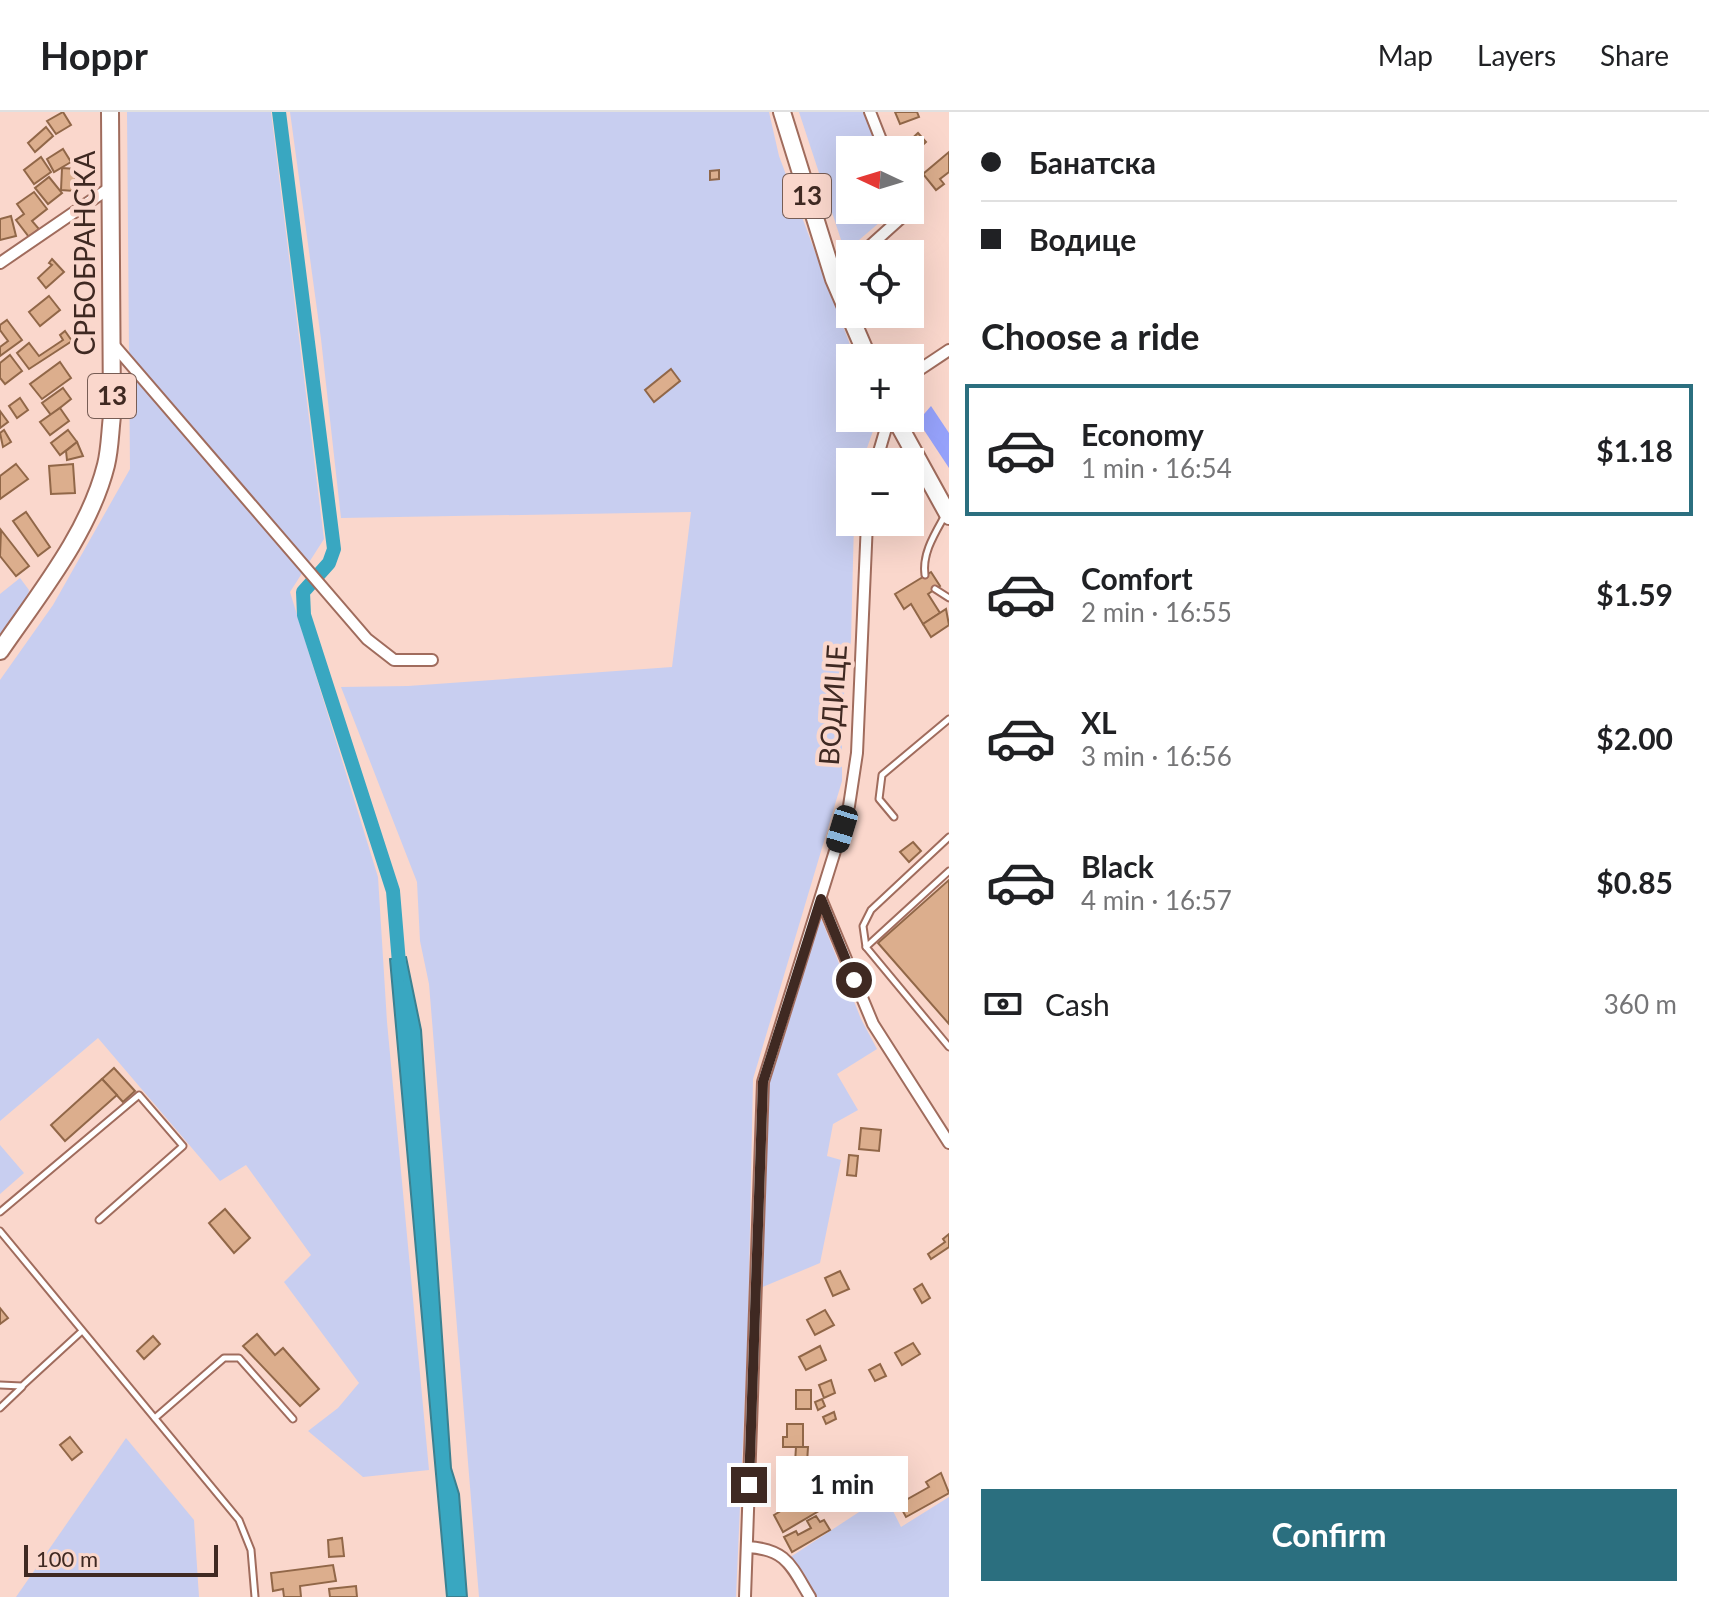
<!DOCTYPE html>
<meta charset="utf-8">
<style>
body{margin:0;font-family:Lato,sans-serif;background:#f6f6f6;color:#202124;height:100vh;display:flex;flex-direction:column;font-size:30px;white-space:nowrap}
*{box-sizing:border-box;margin:0}
p{font-size:26px;color:#757577}
.icon{flex:none;width:44px;height:44px;fill:none;stroke:currentColor;stroke-width:2;stroke-linecap:round;stroke-linejoin:round}
.map{position:relative;flex:1;overflow:hidden}
.details{display:flex;flex-direction:column;background:#fff;width:760px}
.details>*{flex:none}
.guide{display:grid;align-content:center;height:176px;padding:0 32px;background:#fff}
.needle{width:52px;rotate:274deg}
.buttons{position:absolute;left:836px;top:24px;display:grid;gap:16px}
.buttons a{display:grid;place-items:center;width:88px;height:88px;border-radius:0px;background:#fff;box-shadow:0 8px 32px #0002;font-size:40px}
.scale{position:absolute;left:24px;bottom:20px;width:194px;box-sizing:border-box;padding-left:8px;border:4px solid #3f2922;border-top:0;font-size:22px;line-height:28px;white-space:nowrap;color:#3f2922;-webkit-text-stroke:6px #fad7cc;paint-order:stroke}
.end{position:absolute;width:36px;height:36px;margin:-18px;border:10px solid #3f2922;background:#fff;box-shadow:0 0 0 4px #fff}
.from{border-radius:50%}
.bubble{position:absolute;height:56px;border-radius:0px;background:#fff;box-shadow:0 8px 32px #0002;font-size:26px;font-weight:700;line-height:56px;text-align:center}
.car{position:absolute;width:24px;height:48px;margin:-24px -12px;border-radius:10px;box-shadow:0 0 6px 2px #0007;background:linear-gradient(#222 24%,#8ab4d8 0 40%,#222 0 76%,#8ab4d8 0 86%,#222 0)}
.guide b{display:flex;align-items:center;gap:28px;height:76px;font-size:30px}
.guide b+b{border-top:2px solid #e0e0e0}
.guide i{width:20px;height:20px;background:#202124}
ul{padding:0;list-style:none}
li{display:flex;align-items:center;gap:24px;height:132px;margin:0 16px 12px;padding:0 16px;border:4px solid transparent;border-radius:0px}
li div{flex:1}
li b{display:block;font-size:30px}
li em{font-style:normal;font-weight:700}
li.selected{border-color:#2b6f7f}
li>.icon{width:72px;height:72px;stroke-width:1.5}
h2{padding:0 32px;font-size:36px;line-height:96px}
.pay{display:flex;align-items:center;gap:20px;height:88px;padding:0 32px;font-size:30px}
.pay p{margin-inline-start:auto}
.action{display:flex;gap:16px;margin-top:auto;padding:16px 32px}
.action a{flex:1;height:92px;border-radius:0px;background:#2b6f7f;color:#fff;font-size:32px;font-weight:700;line-height:92px;text-align:center}
header{display:flex;align-items:center;gap:48px;box-sizing:border-box;height:112px;padding:0 40px;background:#fff;border-bottom:2px solid #e0e0e0}
header strong{font-size:38px}
nav{display:flex;gap:44px;margin-inline-start:auto;font-size:28px}
main{display:flex;flex:1;min-height:0}
.map>svg:first-child{display:block}
</style>
<header>
<strong>Hoppr</strong>
<nav><a>Map</a><a>Layers</a><a>Share</a></nav>
</header>
<main>
<div class="map">
<svg width="949" height="1485" viewBox="0 0 949 1485">
<rect width="100%" height="100%" fill="#fad7cc"/>
<g fill="#c8cef0">
<path d="M127,0h144l53,427 -34,53 88,285 9,145 42,448 -66,7 -55,-46 30,-23 21,-25 -75,-101 27,-27 -65,-90 -26,16 -122,-143 -98,83v-441l53,-75 77,-136z"/>
<path d="M290,0h479l10,44 76,202h-5v60h23v13l-11,31h-12v60h4l-3,118 -9,70v71l-89,298 -5,248 -12,270h-257l-50,-613 -9,-43 -3,-59 -76,-195 67,-1 264,-19 19,-155 -350,6 -20,-179z"/>
<path d="M799,0h65l15,38h-29v60h44l-49,42z"/>
<path d="M20,466l9,12 -2,12 -27,38v-46z"/>
<path d="M821,806l40,101 16,30 -40,25 21,36 -25,14 -6,32 14,4 -21,103 -62,26 10,-205z"/>
<path d="M0,1033l24,28 -24,21z"/>
<path d="M126,1326l68,82 5,77h-183z"/>
<path d="M885,1383l16,32 48,-30v100h-143l-19,-29 -13,-9 18,-3z"/>
</g>
<path fill="#96a2fb" d="M931,294l18,27v35l-31,-47z"/>
<path fill="#39a7c1" stroke="#3b8191" stroke-width="2" d="M406,845l15,73 30,438 8,26 8,103h-20l-57,-638z"/>
<g fill="none" stroke-linecap="round" stroke-linejoin="round">
<path stroke="#39a7c1" stroke-width="14" d="M279,0l55,437 -5,14 -26,29 1,23 89,276 7,84"/>
</g>
<g fill="#dcae8d" stroke="#916748" stroke-width="2">
<path d="M63,0l8,13 -15,9 -9,-13z"/>
<path d="M895,0h22l2,5 -19,7z"/>
<path d="M46,15l7,9 -18,16 -7,-9z"/>
<path d="M918,21l8,9 -13,12 -8,-9z"/>
<path d="M63,37l8,13 -17,10 -7,-13z"/>
<path d="M949,40v20l-9,7 4,5 -8,6 -13,-16z"/>
<path d="M41,45l10,15 -17,12 -10,-14z"/>
<path d="M62,56l14,1 -2,22 -13,-1z"/>
<path d="M719,58v9l-9,1v-9z"/>
<path d="M49,65l13,16 -14,11 -13,-16z"/>
<path d="M34,80l13,17 -15,12 7,8 -10,8 -13,-17 8,-6 -7,-10z"/>
<path d="M11,104l5,20 -16,4v-21z"/>
<path d="M52,147l12,13 -18,16 -8,-10 14,-13 -3,-2z"/>
<path d="M49,184l11,14 -20,16 -11,-14z"/>
<path d="M7,208l15,20 -22,16v-9l8,-6 -8,-11v-5z"/>
<path d="M65,219l7,10 -43,28 -12,-16 12,-10 10,13 24,-16 -3,-5z"/>
<path d="M10,243l12,16 -17,13 -5,-6v-15z"/>
<path d="M60,250l11,16 -29,21 -12,-15z"/>
<path d="M671,257l9,12 -26,21 -9,-12z"/>
<path d="M63,276l8,11 -20,16 -9,-12z"/>
<path d="M20,286l8,12 -11,8 -8,-12z"/>
<path d="M60,296l9,13 -19,14 -10,-13z"/>
<path d="M0,299l8,11 -8,6z"/>
<path d="M4,318l7,12 -8,5 -3,-14z"/>
<path d="M68,318l9,12 -17,13 -9,-12z"/>
<path d="M77,330l6,14 -16,4 -1,-9z"/>
<path d="M16,352l12,15 -28,20v-23z"/>
<path d="M73,352l2,29 -24,1 -2,-28z"/>
<path d="M26,400l24,35 -12,9 -25,-35z"/>
<path d="M1,418l28,36 -13,10 -16,-20z"/>
<path d="M931,460l9,14 -12,8 12,19 -17,11 -12,-20 -7,5 -9,-15z"/>
<path d="M946,497l3,16 -18,12 -8,-13z"/>
<path d="M913,730l8,9 -12,11 -9,-10z"/>
<path d="M949,768v144l-71,-81z"/>
<path d="M114,956l21,23 -12,11 -21,-23z"/>
<path d="M102,967l15,16 -52,46 -14,-16z"/>
<path d="M861,1016l20,2 -2,21 -20,-2z"/>
<path d="M849,1043l9,1 -2,20 -9,-1z"/>
<path d="M225,1097l25,29 -16,15 -25,-30z"/>
<path d="M949,1122v13l-18,12 -3,-5 17,-12 -2,-3z"/>
<path d="M840,1159l9,18 -16,7 -8,-18z"/>
<path d="M922,1172l8,14 -8,5 -8,-14z"/>
<path d="M0,1196l8,10 -8,6z"/>
<path d="M825,1198l9,15 -19,10 -8,-15z"/>
<path d="M257,1222l18,21 8,-7 36,41 -19,17 -57,-60z"/>
<path d="M153,1224l7,8 -16,15 -7,-8z"/>
<path d="M913,1231l7,11 -18,11 -7,-12z"/>
<path d="M820,1234l6,14 -20,10 -7,-13z"/>
<path d="M880,1252l6,12 -11,5 -6,-11z"/>
<path d="M831,1268l4,13 -11,5 -5,-13z"/>
<rect x="796" y="1278" width="15" height="19"/>
<path d="M822,1287l3,7 -7,4 -3,-8z"/>
<path d="M834,1300l2,7 -10,5 -3,-7z"/>
<path d="M787,1312h16v23h-20v-10h4z"/>
<path d="M70,1325l12,15 -10,8 -12,-15z"/>
<path d="M796,1335h12l-1,16h-12z"/>
<path d="M860,1348l9,14 -15,9 -9,-13z"/>
<path d="M826,1353l8,13 -13,9 -9,-13z"/>
<path d="M877,1356l9,14 -23,15 -9,-14z"/>
<path d="M941,1361l8,20 -43,24 -7,-13 30,-17 -3,-5z"/>
<path d="M826,1372l10,17 -53,31 -9,-17z"/>
<path d="M816,1404l4,6 4,-2 6,10 -38,22 -8,-15 12,-6 2,4 13,-7 -4,-7z"/>
<path d="M342,1426l2,18 -15,1 -1,-17z"/>
<path d="M333,1453l3,16 -36,5 1,11h-17l-1,-8 -10,2 -2,-18z"/>
<path d="M356,1474l1,11h-27l-1,-8z"/>
</g>
<g fill="none" stroke-linecap="round" stroke-linejoin="round">
<g stroke="#a06c5d" stroke-width="9">
<g id="service">
<path d="M925,463c-3,-21 9,-40 19,-58"/>
<path d="M935,477l14,9"/>
<path d="M894,705l-15,-18 3,-24 67,-56"/>
<path d="M949,725l-78,73 -8,16 3,21 83,100"/>
<path d="M866,835l83,-76"/>
<path d="M0,1100l139,-117 44,51 -84,74"/>
<path d="M0,1119l239,289 12,30 4,47"/>
<path d="M0,1273l22,1 60,-55"/>
<path d="M0,1296l22,-21"/>
<path d="M155,1306l69,-60h15l54,61"/>
</g>
</g>
<g stroke="#a06c5d" stroke-width="14">
<g id="minor">
<path d="M870,0l15,38"/>
<path d="M861,142l40,-36 3,-8"/>
<path d="M0,151l111,-76"/>
<path d="M834,167l16,-15"/>
<path d="M113,232l254,295 27,21h38"/>
<path d="M910,264l39,-26"/>
<path d="M876,350l10,-34 6,-10"/>
<path d="M821,787l52,125 76,119"/>
<path d="M747,1435c40,2 44,19 63,50"/>
<path d="M745,1485l18,-515 86,-276 8,-53 10,-231"/>
</g>
</g>
<g stroke="#a06c5d" stroke-width="20">
<g id="primary">
<path d="M782,0l52,167 34,79"/>
<path d="M895,306l54,98"/>
<path d="M0,539c39,-57 89,-118 106,-186 4,-16 4,-33 6,-49l-2,-304"/>
</g>
</g>
<use href="#service" stroke="#fff" stroke-width="5"/>
<use href="#minor" stroke="#fff" stroke-width="10"/>
<use href="#primary" stroke="#fff" stroke-width="16"/>
</g>
<g fill="none" stroke-linecap="round" stroke-linejoin="round">
<path stroke="#3f2922" stroke-width="10" d="M749,1373l14,-403 58,-183 33,81"/>
</g>
<g text-anchor="middle" stroke-width="8" stroke-linejoin="round" paint-order="stroke">
<g fill="#fad7cc" stroke="#775d55" stroke-width="2">
<rect x="783" y="62" width="48" height="44" rx="6"/>
<rect x="88" y="262" width="48" height="44" rx="6"/>
</g>
<g font-size="26" font-weight="bold" fill="#3f2922">
<text x="807" y="93">13</text>
<text x="112" y="293">13</text>
</g>
<g font-size="28" fill="#3f2922" stroke="#fad7cc">
<text transform="translate(85 141) rotate(-90)" y="10">СРБОБРАНСКА</text>
<text transform="translate(833 593) rotate(-86)" y="10">ВОДИЦЕ</text>
</g>
</g>
</svg>
<div class="buttons">
<a><svg class="needle" viewBox="-14 -14 28 28"><path d="M0-13l5 13h-10z" fill="#e53935"/><path d="M0 13l5-13h-10z" fill="#757577"/></svg></a>
<a><svg class="icon" aria-label="locate" viewBox="0 0 24 24"><circle cx="12" cy="12" r="6"/><path d="M12 2v4M12 18v4M2 12h4M18 12h4"/></svg></a>
<a>+</a>
<a>−</a>
</div>
<div class="scale">100 m</div>
<i class="end from" style="left:854px;top:868px"></i>
<i class="end" style="left:749px;top:1373px"></i>
<div class="bubble" style="left:776px;top:1344px;width:132px">1 min</div>
<i class="car" style="left:842px;top:717px;rotate:197deg"></i>
</div>
<section class="details">
<div class="guide">
<b><i class="from"></i>Банатска</b>
<b><i></i>Водице</b>
</div>
<h2>Choose a ride</h2>
<ul>
<li class="selected"><svg class="icon" aria-label="car" viewBox="0 0 24 24"><path d="M5 17H2v-5l4-1 3-4h7l3 4 3 1v5h-3M9 17h6M6 11h13"/><circle cx="7" cy="17" r="2"/><circle cx="17" cy="17" r="2"/></svg><div><b>Economy</b><p>1 min · 16:54</p></div><em>$1.18</em></li>
<li><svg class="icon" aria-label="car" viewBox="0 0 24 24"><path d="M5 17H2v-5l4-1 3-4h7l3 4 3 1v5h-3M9 17h6M6 11h13"/><circle cx="7" cy="17" r="2"/><circle cx="17" cy="17" r="2"/></svg><div><b>Comfort</b><p>2 min · 16:55</p></div><em>$1.59</em></li>
<li><svg class="icon" aria-label="car" viewBox="0 0 24 24"><path d="M5 17H2v-5l4-1 3-4h7l3 4 3 1v5h-3M9 17h6M6 11h13"/><circle cx="7" cy="17" r="2"/><circle cx="17" cy="17" r="2"/></svg><div><b>XL</b><p>3 min · 16:56</p></div><em>$2.00</em></li>
<li><svg class="icon" aria-label="car" viewBox="0 0 24 24"><path d="M5 17H2v-5l4-1 3-4h7l3 4 3 1v5h-3M9 17h6M6 11h13"/><circle cx="7" cy="17" r="2"/><circle cx="17" cy="17" r="2"/></svg><div><b>Black</b><p>4 min · 16:57</p></div><em>$0.85</em></li>
</ul>
<div class="pay"><svg class="icon" aria-label="cash" viewBox="0 0 24 24"><path d="M3 7h18v10H3z"/><circle cx="12" cy="12" r="2"/></svg>Cash<p>360 m</p></div>
<div class="action"><a>Confirm</a></div>
</section>
</main>
